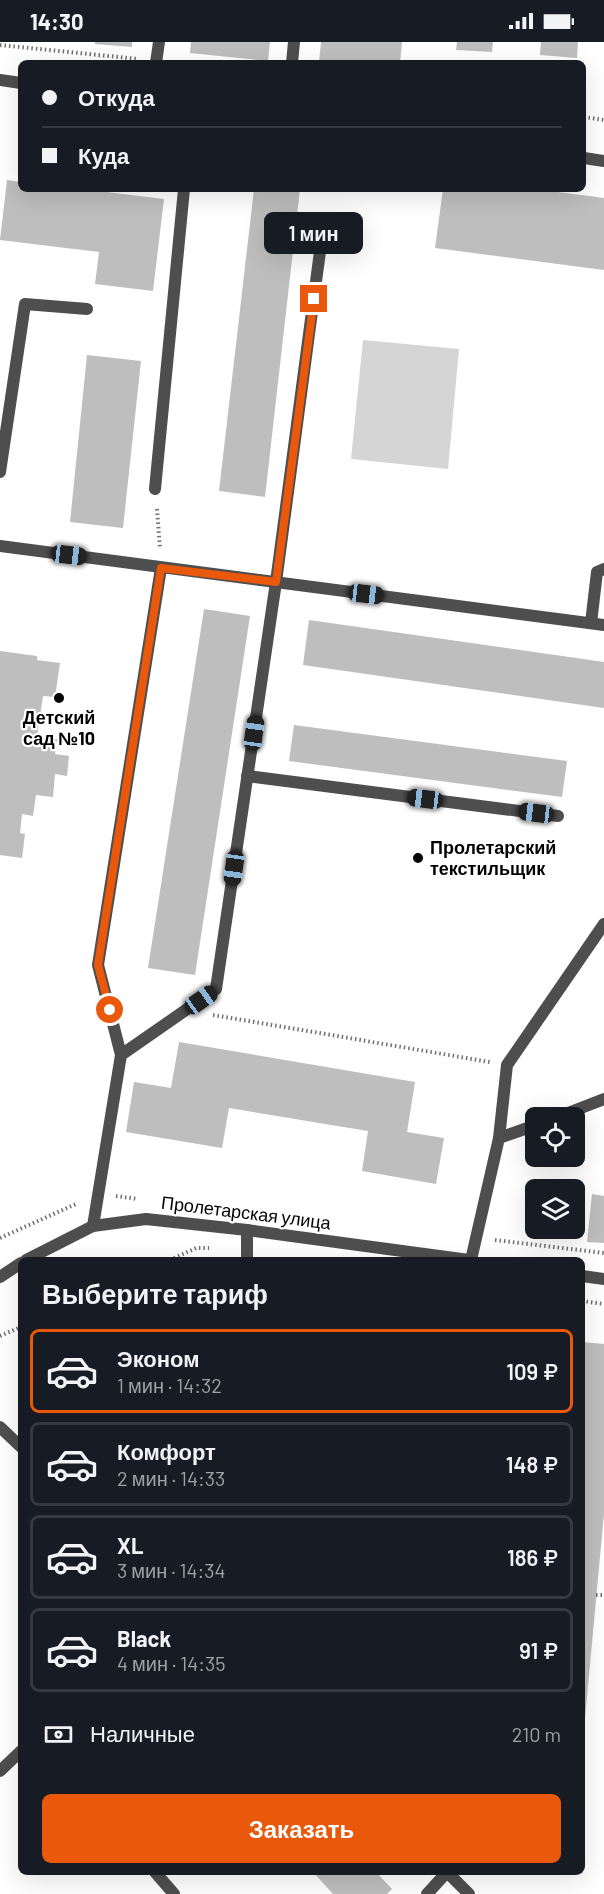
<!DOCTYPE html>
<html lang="ru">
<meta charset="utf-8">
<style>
body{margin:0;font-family:Barlow,sans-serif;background:#20242c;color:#f1f3f6;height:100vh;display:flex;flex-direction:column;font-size:22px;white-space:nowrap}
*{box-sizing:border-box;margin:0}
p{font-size:20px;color:#9ea1a6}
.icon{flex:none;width:33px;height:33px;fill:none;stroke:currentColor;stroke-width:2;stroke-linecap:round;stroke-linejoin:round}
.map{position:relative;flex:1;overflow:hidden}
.details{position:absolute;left:18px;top:1215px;width:567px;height:618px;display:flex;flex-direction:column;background:#171b24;border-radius:9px;box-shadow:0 6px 24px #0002}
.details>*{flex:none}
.banner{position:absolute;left:18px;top:18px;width:568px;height:132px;border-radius:9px;box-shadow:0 6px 24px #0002;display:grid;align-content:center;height:132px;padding:0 24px;background:#171b24}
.tools{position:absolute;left:525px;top:1065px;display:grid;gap:12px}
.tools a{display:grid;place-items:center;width:60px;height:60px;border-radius:9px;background:#171b24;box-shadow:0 6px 24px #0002;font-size:30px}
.end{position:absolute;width:27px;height:27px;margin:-14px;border:8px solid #ea580c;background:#fff;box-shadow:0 0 0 3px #fff}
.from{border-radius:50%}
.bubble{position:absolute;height:42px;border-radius:9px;background:#171b24;box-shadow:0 6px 24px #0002;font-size:20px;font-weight:600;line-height:42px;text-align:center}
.car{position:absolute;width:18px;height:36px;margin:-18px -9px;border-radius:8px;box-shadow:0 0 4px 2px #0007;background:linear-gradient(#222 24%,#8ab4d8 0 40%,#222 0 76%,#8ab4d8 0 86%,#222 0)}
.banner b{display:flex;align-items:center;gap:21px;height:57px;font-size:22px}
.banner b+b{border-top:2px solid #363941}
.banner i{width:15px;height:15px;background:#f1f3f6}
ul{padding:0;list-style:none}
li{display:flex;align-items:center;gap:18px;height:84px;margin:0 12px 9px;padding:0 12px;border:3px solid #363941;border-radius:9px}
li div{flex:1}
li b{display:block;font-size:22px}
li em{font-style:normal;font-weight:600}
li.selected{border-color:#ea580c}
li>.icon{width:54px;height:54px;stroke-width:1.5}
h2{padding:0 24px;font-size:27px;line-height:72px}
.pay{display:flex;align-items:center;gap:15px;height:66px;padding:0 24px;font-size:22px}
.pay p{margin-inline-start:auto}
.primary-button{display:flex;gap:12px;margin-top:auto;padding:12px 24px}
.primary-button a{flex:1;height:69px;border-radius:9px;background:#ea580c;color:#fff;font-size:24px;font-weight:600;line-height:69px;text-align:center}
.status{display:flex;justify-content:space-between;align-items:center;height:42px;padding:0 30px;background:#171b24;direction:ltr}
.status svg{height:16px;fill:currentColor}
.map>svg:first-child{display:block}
</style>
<div class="status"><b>14:30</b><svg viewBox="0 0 49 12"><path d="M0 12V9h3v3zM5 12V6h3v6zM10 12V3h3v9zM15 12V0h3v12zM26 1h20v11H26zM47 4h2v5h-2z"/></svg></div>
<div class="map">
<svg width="604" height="1852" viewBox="0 0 604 1852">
<rect width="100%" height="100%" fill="#fff"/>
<path fill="#d5d5d5" d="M363,298l96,9 -11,120 -97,-10z"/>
<g fill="#bebebe">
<path d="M95,0h37v5l-37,-3z"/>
<path d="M191,0h79l-2,19 -78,-8z"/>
<path d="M321,0h81l-2,21h-81z"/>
<path d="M457,0h36l-1,10 -36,-2z"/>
<path d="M541,0h37l-1,16 -37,-3z"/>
<path d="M7,138l14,2v7h61l82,10 -11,92 -58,-7 4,-32 -99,-12z"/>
<path d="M254,147h46l-35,308 -46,-6z"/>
<path d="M443,147h92l69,9v72l-169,-22z"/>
<path d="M87,313l54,6 -18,167 -53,-6z"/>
<path d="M204,567l46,7 -55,359 -47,-7z"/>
<path d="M309,578l295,42v46l-301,-43z"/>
<path d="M0,609l37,5v4l23,3 -5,34 -12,-1 -6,41 20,2 -2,15 14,2 -2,20 -12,-2 -2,23 -17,-2 -3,21 -11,-2 -2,19 5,1 -3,24 -22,-3z"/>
<path d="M294,683l273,36 -5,36 -273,-36z"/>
<path d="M179,1000l236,40 -8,50 37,6 -8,46 -74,-13 6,-40 -139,-23 -7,40 -96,-16 8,-50 37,6z"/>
<path d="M592,1152l12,2v47l-17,-1z"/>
<path d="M582,1300l22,2v170l-20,215h-2z"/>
<path d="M313,1830h63l16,17 -5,5h-54z"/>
</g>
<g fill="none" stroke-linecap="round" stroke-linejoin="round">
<g stroke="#707070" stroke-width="4" stroke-dasharray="1.5 3" stroke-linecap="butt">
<path d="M0,3l138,14"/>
<path d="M584,75l20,3"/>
<path d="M157,467l3,40"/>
<path d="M213,973l277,47"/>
<path d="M116,1154l22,3"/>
<path d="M0,1196l78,-35"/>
<path d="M495,1198l109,13"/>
<path d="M170,1218l26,-12h13"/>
<path d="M582,1259l22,3"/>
<path d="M0,1294l21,-9"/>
<path d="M596,1553h8"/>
</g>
<g stroke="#4e4e4e" stroke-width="12">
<path d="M156,21l3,-21"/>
<path d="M0,430l25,-168 62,5"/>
<path d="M155,447l29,-300"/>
<path d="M0,504l604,79"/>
<path d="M591,581l6,-51 7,-3"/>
<path d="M247,734l311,40"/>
<path d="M121,1013l95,-66 60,-407 47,-353"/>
<path d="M555,1076l49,-19"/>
<path d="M499,1096l8,-73 97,-141"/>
<path d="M93,1184l28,-171 -23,-90 63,-397"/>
<path d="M247,1188v30"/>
<path d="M471,1218l28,-122 37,-13"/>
<path d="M155,1830l19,22"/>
</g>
<g stroke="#4e4e4e" stroke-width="12">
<path d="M292,21l2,-21"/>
<path d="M0,38l21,3"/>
<path d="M584,116l20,3"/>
<path d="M26,1218l67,-34 53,-7 101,11 222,30"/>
<path d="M582,1234l22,3"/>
<path d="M0,1235l21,-14"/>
<path d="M0,1385l21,20"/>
<path d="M0,1729l21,-20"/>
<path d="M447,1830l22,22"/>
<path d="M427,1852l20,-22"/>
</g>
</g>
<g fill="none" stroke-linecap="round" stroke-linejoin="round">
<path stroke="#ea580c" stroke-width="8" d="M110,968l-12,-45 63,-397 115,14 38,-283"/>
</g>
<g fill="#000" stroke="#fff" stroke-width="2">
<circle cx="59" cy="656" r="6"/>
<circle cx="418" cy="816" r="6"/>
</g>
<g text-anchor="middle" stroke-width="4.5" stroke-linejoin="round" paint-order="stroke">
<g font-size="18" font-weight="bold" fill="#000" stroke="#fff">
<text x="59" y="682">Детский<tspan x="59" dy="21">сад №10</tspan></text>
<text x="430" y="812" text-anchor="start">Пролетарский<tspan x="430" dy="21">текстильщик</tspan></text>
</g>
<g font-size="18" fill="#000" stroke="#fff">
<text transform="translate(246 1171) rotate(7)" y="6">Пролетарская улица</text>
</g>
</g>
</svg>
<div class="tools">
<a><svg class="icon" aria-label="locate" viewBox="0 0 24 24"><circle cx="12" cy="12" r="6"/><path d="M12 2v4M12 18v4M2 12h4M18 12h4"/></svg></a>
<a><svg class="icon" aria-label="layers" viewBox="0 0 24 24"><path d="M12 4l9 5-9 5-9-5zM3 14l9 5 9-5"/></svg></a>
</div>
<i class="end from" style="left:110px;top:968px"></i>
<i class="end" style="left:314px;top:257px"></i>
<div class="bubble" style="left:264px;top:170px;width:99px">1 мин</div>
<i class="car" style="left:69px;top:513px;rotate:97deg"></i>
<i class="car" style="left:366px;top:552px;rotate:97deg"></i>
<i class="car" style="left:254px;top:691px;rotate:8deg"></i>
<i class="car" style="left:425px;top:757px;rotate:277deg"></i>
<i class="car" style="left:536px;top:771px;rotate:277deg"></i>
<i class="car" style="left:234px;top:826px;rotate:188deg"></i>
<i class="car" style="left:201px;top:958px;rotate:55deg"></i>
<div class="banner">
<b><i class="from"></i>Откуда</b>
<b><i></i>Куда</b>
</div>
<section class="details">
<h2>Выберите тариф</h2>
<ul>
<li class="selected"><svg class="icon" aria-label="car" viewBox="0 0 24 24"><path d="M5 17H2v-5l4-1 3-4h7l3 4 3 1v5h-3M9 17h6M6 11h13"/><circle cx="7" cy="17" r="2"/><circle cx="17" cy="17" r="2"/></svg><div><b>Эконом</b><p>1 мин · 14:32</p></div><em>109 ₽</em></li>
<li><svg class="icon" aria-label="car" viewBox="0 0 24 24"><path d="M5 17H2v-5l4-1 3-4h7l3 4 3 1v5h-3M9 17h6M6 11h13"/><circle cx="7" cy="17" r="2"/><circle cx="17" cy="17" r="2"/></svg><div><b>Комфорт</b><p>2 мин · 14:33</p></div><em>148 ₽</em></li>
<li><svg class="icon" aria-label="car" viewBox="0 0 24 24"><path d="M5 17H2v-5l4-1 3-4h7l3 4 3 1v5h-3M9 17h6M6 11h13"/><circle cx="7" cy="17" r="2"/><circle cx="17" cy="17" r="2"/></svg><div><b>XL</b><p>3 мин · 14:34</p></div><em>186 ₽</em></li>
<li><svg class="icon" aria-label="car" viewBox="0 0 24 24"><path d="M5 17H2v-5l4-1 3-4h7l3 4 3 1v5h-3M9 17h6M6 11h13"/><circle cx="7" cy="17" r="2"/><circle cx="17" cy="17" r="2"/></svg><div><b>Black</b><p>4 мин · 14:35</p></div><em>91 ₽</em></li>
</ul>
<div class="pay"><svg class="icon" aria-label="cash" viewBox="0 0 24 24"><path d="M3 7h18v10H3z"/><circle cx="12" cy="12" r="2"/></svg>Наличные<p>210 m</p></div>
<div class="primary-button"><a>Заказать</a></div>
</section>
</div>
